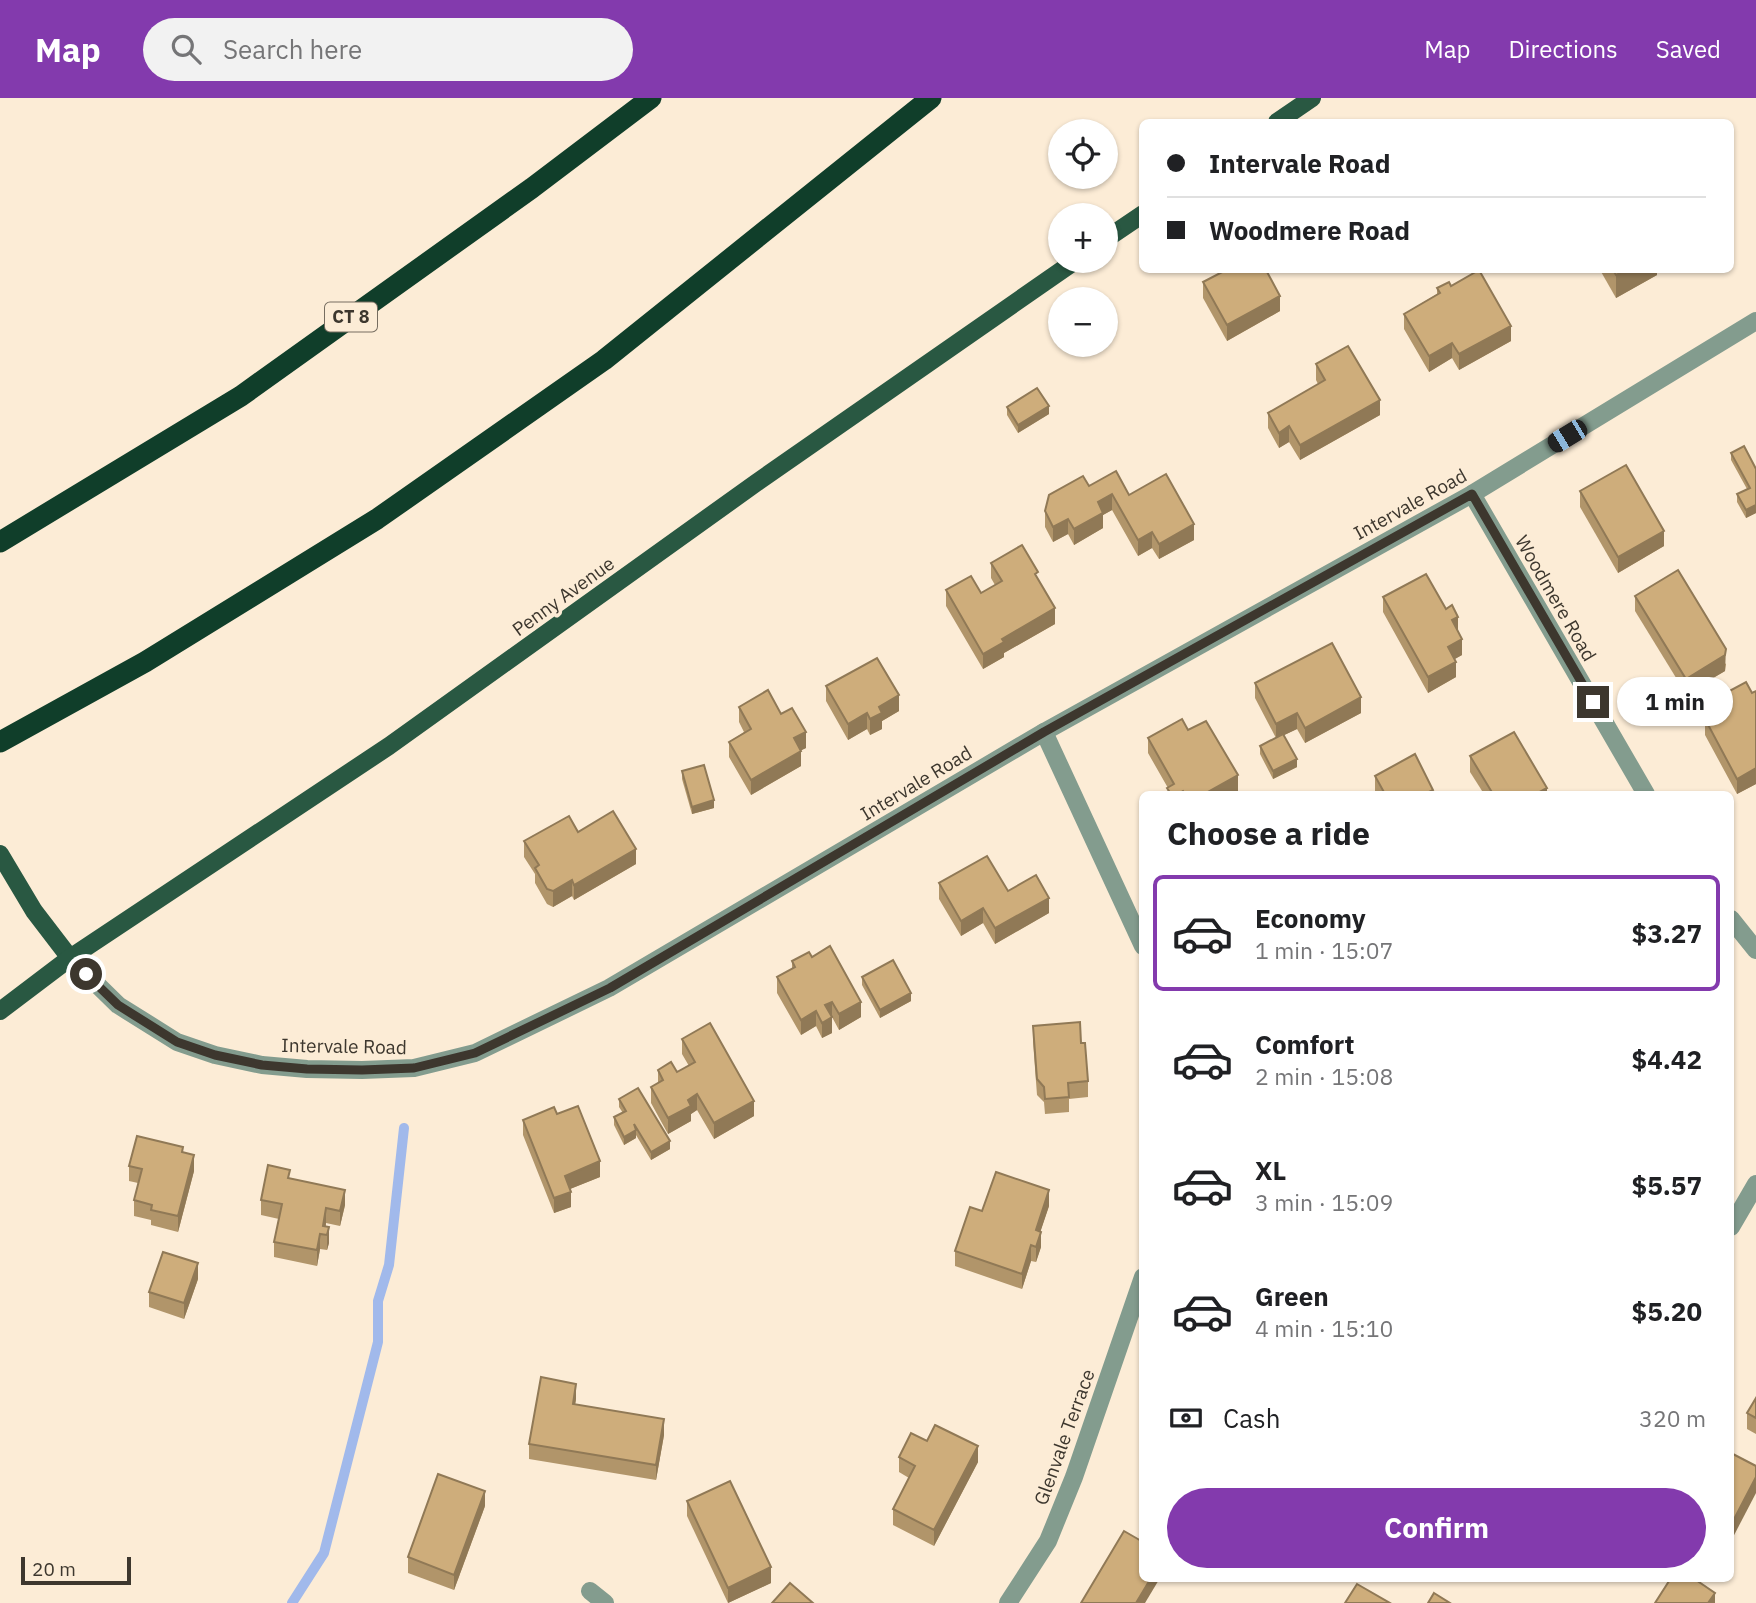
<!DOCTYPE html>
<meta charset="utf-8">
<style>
body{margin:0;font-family:"IBM Plex Sans",sans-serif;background:#f2f2f2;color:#202124;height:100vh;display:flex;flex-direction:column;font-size:26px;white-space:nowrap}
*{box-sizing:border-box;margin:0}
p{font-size:23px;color:#757577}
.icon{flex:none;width:38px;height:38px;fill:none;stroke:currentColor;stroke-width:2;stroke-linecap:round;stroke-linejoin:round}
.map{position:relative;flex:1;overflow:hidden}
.panel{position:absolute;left:1139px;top:693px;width:595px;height:791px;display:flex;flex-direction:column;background:#fff;border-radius:10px;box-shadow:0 2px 5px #0004}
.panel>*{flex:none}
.hud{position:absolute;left:1139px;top:21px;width:595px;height:154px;border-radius:10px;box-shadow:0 2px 5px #0004;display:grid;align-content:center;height:154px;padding:0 28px;background:#fff}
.controls{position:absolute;left:1048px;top:21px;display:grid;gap:14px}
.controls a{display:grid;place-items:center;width:70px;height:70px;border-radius:50%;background:#fff;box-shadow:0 2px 5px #0004;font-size:35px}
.scale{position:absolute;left:21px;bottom:18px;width:110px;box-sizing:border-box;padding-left:7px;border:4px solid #3d372e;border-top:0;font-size:19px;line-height:24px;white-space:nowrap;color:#3d372e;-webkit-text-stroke:5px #fcecd6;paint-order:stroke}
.end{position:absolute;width:32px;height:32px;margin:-16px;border:9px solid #3d372e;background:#fff;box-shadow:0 0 0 4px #fff}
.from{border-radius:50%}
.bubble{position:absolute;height:49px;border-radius:24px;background:#fff;box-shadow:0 2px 5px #0004;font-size:23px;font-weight:800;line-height:49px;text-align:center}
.car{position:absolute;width:21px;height:42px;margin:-21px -10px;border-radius:9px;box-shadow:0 0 5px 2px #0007;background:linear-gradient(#222 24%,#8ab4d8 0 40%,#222 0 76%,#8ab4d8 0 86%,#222 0)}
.hud b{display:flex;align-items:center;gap:24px;height:66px;font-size:26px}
.hud b+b{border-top:2px solid #e0e0e0}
.hud i{width:18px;height:18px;background:#202124}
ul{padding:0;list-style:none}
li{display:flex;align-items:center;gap:21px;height:116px;margin:0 14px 10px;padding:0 14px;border:4px solid transparent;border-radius:10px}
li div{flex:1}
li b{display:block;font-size:26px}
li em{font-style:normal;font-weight:800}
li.selected{border-color:#833aad}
li>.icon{width:63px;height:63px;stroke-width:1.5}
h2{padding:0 28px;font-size:32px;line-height:84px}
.pay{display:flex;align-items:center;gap:18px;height:77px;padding:0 28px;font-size:26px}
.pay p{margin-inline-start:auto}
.cta{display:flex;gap:14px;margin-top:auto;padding:14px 28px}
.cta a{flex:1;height:80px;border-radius:42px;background:#833aad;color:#fff;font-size:28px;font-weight:800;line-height:80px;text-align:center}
header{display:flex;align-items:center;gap:42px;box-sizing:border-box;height:98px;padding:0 35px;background:#833aad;color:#fff}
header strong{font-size:33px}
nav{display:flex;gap:38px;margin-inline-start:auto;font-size:24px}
.search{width:490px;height:63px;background:#f2f2f2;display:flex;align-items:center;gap:18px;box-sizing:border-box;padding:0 24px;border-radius:38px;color:#757577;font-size:26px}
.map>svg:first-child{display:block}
</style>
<header>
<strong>Map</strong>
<div class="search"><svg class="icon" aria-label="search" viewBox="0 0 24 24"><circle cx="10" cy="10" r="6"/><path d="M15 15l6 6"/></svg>Search here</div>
<nav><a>Map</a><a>Directions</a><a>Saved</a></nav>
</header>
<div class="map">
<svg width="1756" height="1505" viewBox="0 0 1756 1505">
<rect width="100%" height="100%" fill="#fcecd6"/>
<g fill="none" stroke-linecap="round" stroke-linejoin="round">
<path stroke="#a1b9eb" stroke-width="10" d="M292,1505l32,-50 54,-211v-41l11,-36 15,-137"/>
<g stroke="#839c8e" stroke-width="18">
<path d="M1472,396l174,300"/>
<path d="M1044,634l99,214"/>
<path d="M1731,821l25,31"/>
<path d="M70,860l48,47 59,37 38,13 47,10 45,4 55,1 52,-2 61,-15 134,-65 435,-256 428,-238 284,-173"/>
<path d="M1731,1129l25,-43"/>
<path d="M590,1493l15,12"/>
<path d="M1008,1505l40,-62 26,-64 69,-200"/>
</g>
<g stroke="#295842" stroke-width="18">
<path d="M1277,24l35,-24"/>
<path d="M1106,141l37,-25"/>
<path d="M0,756l34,57 36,47"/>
<path d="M0,913l70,-53 319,-212 367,-263 319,-222"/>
</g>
<g stroke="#103e2a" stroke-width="21">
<path d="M0,444l241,-146 291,-208 119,-90"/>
<path d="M0,644l145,-80 232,-143 227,-159 327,-262"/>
</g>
</g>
<g fill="#b1956a">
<path d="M1600,172h57v5l-41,23z"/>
<path d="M1203,184l77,29 -53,30 -24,-43z"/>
<path d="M1451,188l60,55 -52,29 -7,-12 -23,14 -25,-43v-15l33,-20v-6z"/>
<path d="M1316,266l64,51 -80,45 -11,-18 -10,6 -11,-20v-15l50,-29 -2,-4z"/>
<path d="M1007,309l42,7 -31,19 -11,-18z"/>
<path d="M1731,355l25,16v44l-10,5 -9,-16v-8l10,-5 -16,-29z"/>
<path d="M1089,388l40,9 65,45 -35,19 -7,-11 -14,8 -26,-46 -9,5v13l-29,17 -6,-11 -15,8 -8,-15v-16z"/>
<path d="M1580,393l84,55 -46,27 -38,-66z"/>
<path d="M991,465l47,16 17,45 -51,29v4l-21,12 -37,-63v-16l35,3 14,-8 -4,-7z"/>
<path d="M1635,498l91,68 -1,7 -39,23 -51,-83z"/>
<path d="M1383,499l75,35 4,23 -8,4 2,18 -28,16 -45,-81z"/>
<path d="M1255,585l106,30 -56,30 -8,-14 -13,6 13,32 -24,12 -13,-25v-8l16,-8 -21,-40z"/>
<path d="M826,588l73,25 -17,10v8l-12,6 -3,-6 -19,11 -22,-39z"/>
<path d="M1756,593v93l-19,10 -32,-59v-16l17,-9v-15l30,-2z"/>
<path d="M739,609l42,7 25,34 -5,2v16l-50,29 -22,-38v-15l15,-10 -5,-10z"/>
<path d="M1188,632l50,61 -7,3h-64l1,-6 -20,-35v-15z"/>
<path d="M1470,658l77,38h-63l-14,-22z"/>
<path d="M682,673l32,37 -22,6 -10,-35z"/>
<path d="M1375,678l58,18h-56l-2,-3z"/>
<path d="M578,734l58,32 -62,36 -2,-4 -19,11 -6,-3 -12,-21v-9l-11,-17v-16z"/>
<path d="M939,785l69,8 41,22 -54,31 -12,-21 -22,13 -22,-37z"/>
<path d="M812,859l49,60 -22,13 -7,-13v16l-10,5 -6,-12 -15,9 -24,-42v-16l15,-8v-8z"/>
<path d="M862,879l49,24 -31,17 -18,-33z"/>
<path d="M1033,928l48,17 7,38v16l-19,2v13l-24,2 -1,-12 -7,-7 -4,-54z"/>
<path d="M682,941l72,77 -40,23 -17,-29 -6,4v7l-23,13 -17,-31v-16l7,-4v-13l19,2 12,-6 -7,-12z"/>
<path d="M619,1001l51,50 -19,11 -15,-25v3l-12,7 -10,-20v-8l9,-4 -4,-6z"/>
<path d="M557,1016l43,63 -30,12 1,18 -17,6 -31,-78v-15z"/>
<path d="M183,1055l11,18 -16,61 -27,-7v-5l-17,-4v-16l4,-17 -9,-2v-15z"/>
<path d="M290,1081l55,26 -5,21 -14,-3v4h3v16l-2,7 -7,-1 -3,17 -43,-9v-15l5,-23 -18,-4v-15z"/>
<path d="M1049,1108l-9,26 1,15 -5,15 -5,-1 -9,28 -67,-23v-15l27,-40z"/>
<path d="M198,1181l-14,40 -35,-12v-15z"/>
<path d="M1756,1300v36l-9,-5v-16z"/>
<path d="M576,1301l-1,5 89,31 -8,45 -127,-21v-15z"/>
<path d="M927,1343l51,21 -44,84 -41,-21v-16l16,-31 -10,-6v-15z"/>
<path d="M687,1403l84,82 -43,20 -41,-87z"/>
<path d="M485,1408l-31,84 -46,-17v-16z"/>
</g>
<g fill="#907956">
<path d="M1626,172h31v5l-41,23v-23z"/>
<path d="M1280,198v15l-53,30v-16z"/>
<path d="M1511,228v15l-52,29v-16z"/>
<path d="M1452,245v15l-23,14v-16z"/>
<path d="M1380,302v15l-80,45v-15z"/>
<path d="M1049,308v8l-31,19v-8z"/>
<path d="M1289,328v16l-10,6v-15z"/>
<path d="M1112,396v16l-9,5v13l-29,17v-16l24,-27z"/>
<path d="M1756,407v8l-10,5v-8z"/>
<path d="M1068,421v15l-15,8v-15z"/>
<path d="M1194,426v16l-35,19v-15z"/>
<path d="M1664,433v15l-46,27v-16z"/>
<path d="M1152,434v16l-14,8v-16z"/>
<path d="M1055,510v16l-51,29v4l-21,12v-15l19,-15z"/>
<path d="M1458,519v15l-6,-12z"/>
<path d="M1462,541v16l-14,8v-16z"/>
<path d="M1726,551l-1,22 -39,23v-15z"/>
<path d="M1456,564v15l-28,16v-16z"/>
<path d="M899,597v16l-17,10v8l-12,6v-16l9,-12z"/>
<path d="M1361,599v16l-56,30v-15z"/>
<path d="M867,615v16l-19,11v-16z"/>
<path d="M1297,615v16l-21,10v-15z"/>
<path d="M806,634v16l-12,6v-16z"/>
<path d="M801,653v15l-50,29v-15z"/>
<path d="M1297,661v8l-24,12v-8z"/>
<path d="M1756,670v16l-19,10v-15z"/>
<path d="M1238,677v16l-7,3h-27z"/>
<path d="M1547,690v6h-11z"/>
<path d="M1433,692v4h-8z"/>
<path d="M714,702v8l-22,6v-7z"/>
<path d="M636,751v15l-62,36v-15z"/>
<path d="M572,782v16l-19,11v-16z"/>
<path d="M1049,800v15l-54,31v-16z"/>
<path d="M983,810v15l-22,13v-15z"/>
<path d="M911,895v8l-31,17v-8z"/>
<path d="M832,904v31l-10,5v-15l3,-18z"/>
<path d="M861,904v15l-22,13v-16z"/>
<path d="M816,913v15l-15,9v-15z"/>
<path d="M697,996v16l-6,4v7l-23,13v-16l20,-18z"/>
<path d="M754,1003v15l-40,23v-16z"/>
<path d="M636,1032v8l-12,7v-8z"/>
<path d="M670,1043v8l-19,11v-8z"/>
<path d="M194,1057v16l-16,61v-16z"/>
<path d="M600,1063v16l-35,14v-15z"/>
<path d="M345,1092v15l-5,21v-15z"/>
<path d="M1049,1092v16l-13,39v-15z"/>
<path d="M571,1094v15l-17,6v-15z"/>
<path d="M326,1110v15l-2,11 -1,-8z"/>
<path d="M329,1129v16l-2,7v-15z"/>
<path d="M1041,1134v15l-5,15v-15z"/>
<path d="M320,1136v15l-3,17v-16z"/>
<path d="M1031,1147v16l-9,28v-15z"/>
<path d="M198,1165v16l-14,40v-16z"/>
<path d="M576,1286v15l-3,20v-15z"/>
<path d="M664,1321v16l-8,45v-15z"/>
<path d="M978,1348v16l-44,84v-16z"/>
<path d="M1756,1379v16l-25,48v-16z"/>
<path d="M485,1393v15l-31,84v-15z"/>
<path d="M771,1469v16l-43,20v-15z"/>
<path d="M1151,1480h9l-15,25h-9z"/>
<path d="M1715,1495v10h-7z"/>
</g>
<g fill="#cead7b" stroke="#907956" stroke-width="2">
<path d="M1226,172h40l14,26 -53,29 -24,-43z"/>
<path d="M1479,172l32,56 -52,28 -7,-11 -23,13 -25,-42 36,-21 -3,-5 12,-6 2,4z"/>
<path d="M1613,172h13l-10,5z"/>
<path d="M1348,248l32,54 -80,45 -11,-19 -10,7 -11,-20 57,-33 -9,-16z"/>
<path d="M1037,290l12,18 -31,19 -11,-18z"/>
<path d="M1744,348l12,23v36l-10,5 -9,-16 13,-6 -19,-35z"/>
<path d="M1626,367l38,66 -46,26 -38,-66z"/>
<path d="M1116,373l13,24 37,-21 28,50 -35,20 -7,-12 -14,8 -26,-46 -14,8 5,11 -29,16 -6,-10 -15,8 -8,-16 4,-16 34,-19 6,10z"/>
<path d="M1022,447l16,27 -3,2 20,34 -53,31 2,3 -21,12 -37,-64 25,-14 10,17 21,-12 -11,-18z"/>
<path d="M1678,472l48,79 -1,6 -39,24 -51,-83z"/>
<path d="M1426,476l20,35 6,-4 6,12 -6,3 10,19 -14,8 8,15 -28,15 -45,-80z"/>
<path d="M1332,545l29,54 -56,31 -8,-15 -21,11 -21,-41z"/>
<path d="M877,560l22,37 -20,12 3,6 -12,6 -3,-6 -19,11 -22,-38z"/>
<path d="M1746,584l6,11 4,-2v77l-19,11 -32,-60 23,-13 -6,-11z"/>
<path d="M768,592l13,24 11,-6 14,24 -12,6 7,13 -50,29 -22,-38 22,-13 -12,-22z"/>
<path d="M1182,621l6,11 18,-9 32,54 -34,19h-19l-2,-3 -5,3h-7l-4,-6 7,-4 -26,-46z"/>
<path d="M1514,634l33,56 -11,6h-43l-23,-38z"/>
<path d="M1283,636l14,25 -24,12 -13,-25z"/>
<path d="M1415,656l18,36 -8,4h-40l-10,-18z"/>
<path d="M704,667l10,35 -22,7 -10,-36z"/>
<path d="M613,713l23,38 -62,36 -2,-5 -19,11 -6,-2 -12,-21 4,-3 -15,-24 45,-25 9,16z"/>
<path d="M987,758l21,35 28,-16 13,23 -54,30 -12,-20 -22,13 -22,-38z"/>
<path d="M830,848l31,56 -22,12 -7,-12 -7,3 7,12 -10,6 -6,-12 -15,9 -24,-43 18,-10 -3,-6 17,-9 3,5z"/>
<path d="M893,862l18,33 -31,17 -18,-33z"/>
<path d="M1080,924l1,21h4l3,38 -20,2 1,14 -24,2 -1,-12 -7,-8 -4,-53z"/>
<path d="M710,925l44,78 -40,22 -17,-29 -9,6 3,6 -23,12 -17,-31 12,-7 -5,-10 13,-8 6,10 18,-10 -13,-23z"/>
<path d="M638,990l32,53 -19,11 -17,-28 2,6 -12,7 -10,-20 12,-6 -7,-12z"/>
<path d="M578,1008l22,55 -35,15 6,16 -17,6 -31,-78 31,-13 3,7z"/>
<path d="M137,1038l46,11 -1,5 12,3 -16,61 -27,-6 1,-5 -18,-5 8,-31 -13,-3z"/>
<path d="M268,1067l22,5 -2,8 57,12 -5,21 -14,-3 -3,18 6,1 -2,8 -7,-1 -3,16 -43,-8 8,-38 -21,-4z"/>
<path d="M996,1074l53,18 -13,40 5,2 -5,15 -5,-2 -9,29 -67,-23 15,-44 12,4z"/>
<path d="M163,1154l35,11 -14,40 -35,-11z"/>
<path d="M541,1279l35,7 -3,20 91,15 -8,46 -127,-21z"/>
<path d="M1756,1300v20l-9,-5z"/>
<path d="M935,1327l43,21 -44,84 -41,-21 22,-43 -16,-9 12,-24 16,8z"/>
<path d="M1731,1355l25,13v11l-25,48z"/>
<path d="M438,1376l47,17 -31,84 -46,-18z"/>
<path d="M730,1383l41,86 -43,21 -41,-87z"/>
<path d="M1124,1433l19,11v36h8l-15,25h-55z"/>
<path d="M1671,1480h22l22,15 -7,10h-53z"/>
<path d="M790,1485l23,20h-41z"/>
<path d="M1357,1486l33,19h-45z"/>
<path d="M1434,1495l16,10h-22z"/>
</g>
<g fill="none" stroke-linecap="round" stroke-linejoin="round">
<path stroke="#3d372e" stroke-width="9" d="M86,876l32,31 59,37 38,13 47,10 45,4 55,1 52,-2 61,-15 135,-65 434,-256 428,-238 121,208"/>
</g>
<g text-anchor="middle" stroke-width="7" stroke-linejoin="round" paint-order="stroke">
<rect fill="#fcecd6" stroke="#766d60" stroke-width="2" x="325" y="204.5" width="52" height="29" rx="5"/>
<g font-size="18" font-weight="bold" fill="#3d372e">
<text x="351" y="225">CT 8</text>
</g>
<g font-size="19" fill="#3d372e" stroke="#fcecd6">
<text transform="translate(1410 406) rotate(-29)" y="7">Intervale Road</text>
<text transform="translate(563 498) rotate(-36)" y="7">Penny Avenue</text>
<text transform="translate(1556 500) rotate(60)" y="7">Woodmere Road</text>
<text transform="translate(916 685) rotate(-31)" y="7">Intervale Road</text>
<text transform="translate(344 948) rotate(1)" y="7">Intervale Road</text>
<text transform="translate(1064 1339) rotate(-70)" y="7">Glenvale Terrace</text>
</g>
</g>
</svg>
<div class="controls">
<a><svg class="icon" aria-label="locate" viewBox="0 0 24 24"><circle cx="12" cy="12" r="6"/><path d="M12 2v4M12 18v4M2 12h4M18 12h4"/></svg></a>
<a>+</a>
<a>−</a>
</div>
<div class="scale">20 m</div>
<i class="end from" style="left:86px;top:876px"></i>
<i class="end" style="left:1593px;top:604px"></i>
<div class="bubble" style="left:1617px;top:579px;width:116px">1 min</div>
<i class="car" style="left:1567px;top:338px;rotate:239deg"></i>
<div class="hud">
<b><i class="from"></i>Intervale Road</b>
<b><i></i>Woodmere Road</b>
</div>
<section class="panel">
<h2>Choose a ride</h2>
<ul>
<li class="selected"><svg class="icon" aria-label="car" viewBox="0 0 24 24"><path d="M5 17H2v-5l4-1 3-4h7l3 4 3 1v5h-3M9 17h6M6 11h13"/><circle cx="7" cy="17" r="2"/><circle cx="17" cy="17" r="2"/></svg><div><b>Economy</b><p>1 min · 15:07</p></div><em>$3.27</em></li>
<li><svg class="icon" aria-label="car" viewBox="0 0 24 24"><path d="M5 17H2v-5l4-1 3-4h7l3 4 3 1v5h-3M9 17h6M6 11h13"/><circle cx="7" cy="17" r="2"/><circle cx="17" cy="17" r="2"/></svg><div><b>Comfort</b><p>2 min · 15:08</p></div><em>$4.42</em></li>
<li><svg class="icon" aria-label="car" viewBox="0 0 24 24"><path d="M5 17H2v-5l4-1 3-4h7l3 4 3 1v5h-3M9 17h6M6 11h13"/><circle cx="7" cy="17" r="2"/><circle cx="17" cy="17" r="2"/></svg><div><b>XL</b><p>3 min · 15:09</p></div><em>$5.57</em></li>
<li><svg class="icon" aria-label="car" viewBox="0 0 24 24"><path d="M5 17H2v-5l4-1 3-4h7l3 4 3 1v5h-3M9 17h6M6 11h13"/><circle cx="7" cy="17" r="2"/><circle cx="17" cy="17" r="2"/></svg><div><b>Green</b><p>4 min · 15:10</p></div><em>$5.20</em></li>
</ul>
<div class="pay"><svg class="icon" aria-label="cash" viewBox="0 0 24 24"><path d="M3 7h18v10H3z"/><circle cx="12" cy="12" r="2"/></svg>Cash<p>320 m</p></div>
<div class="cta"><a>Confirm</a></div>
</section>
</div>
